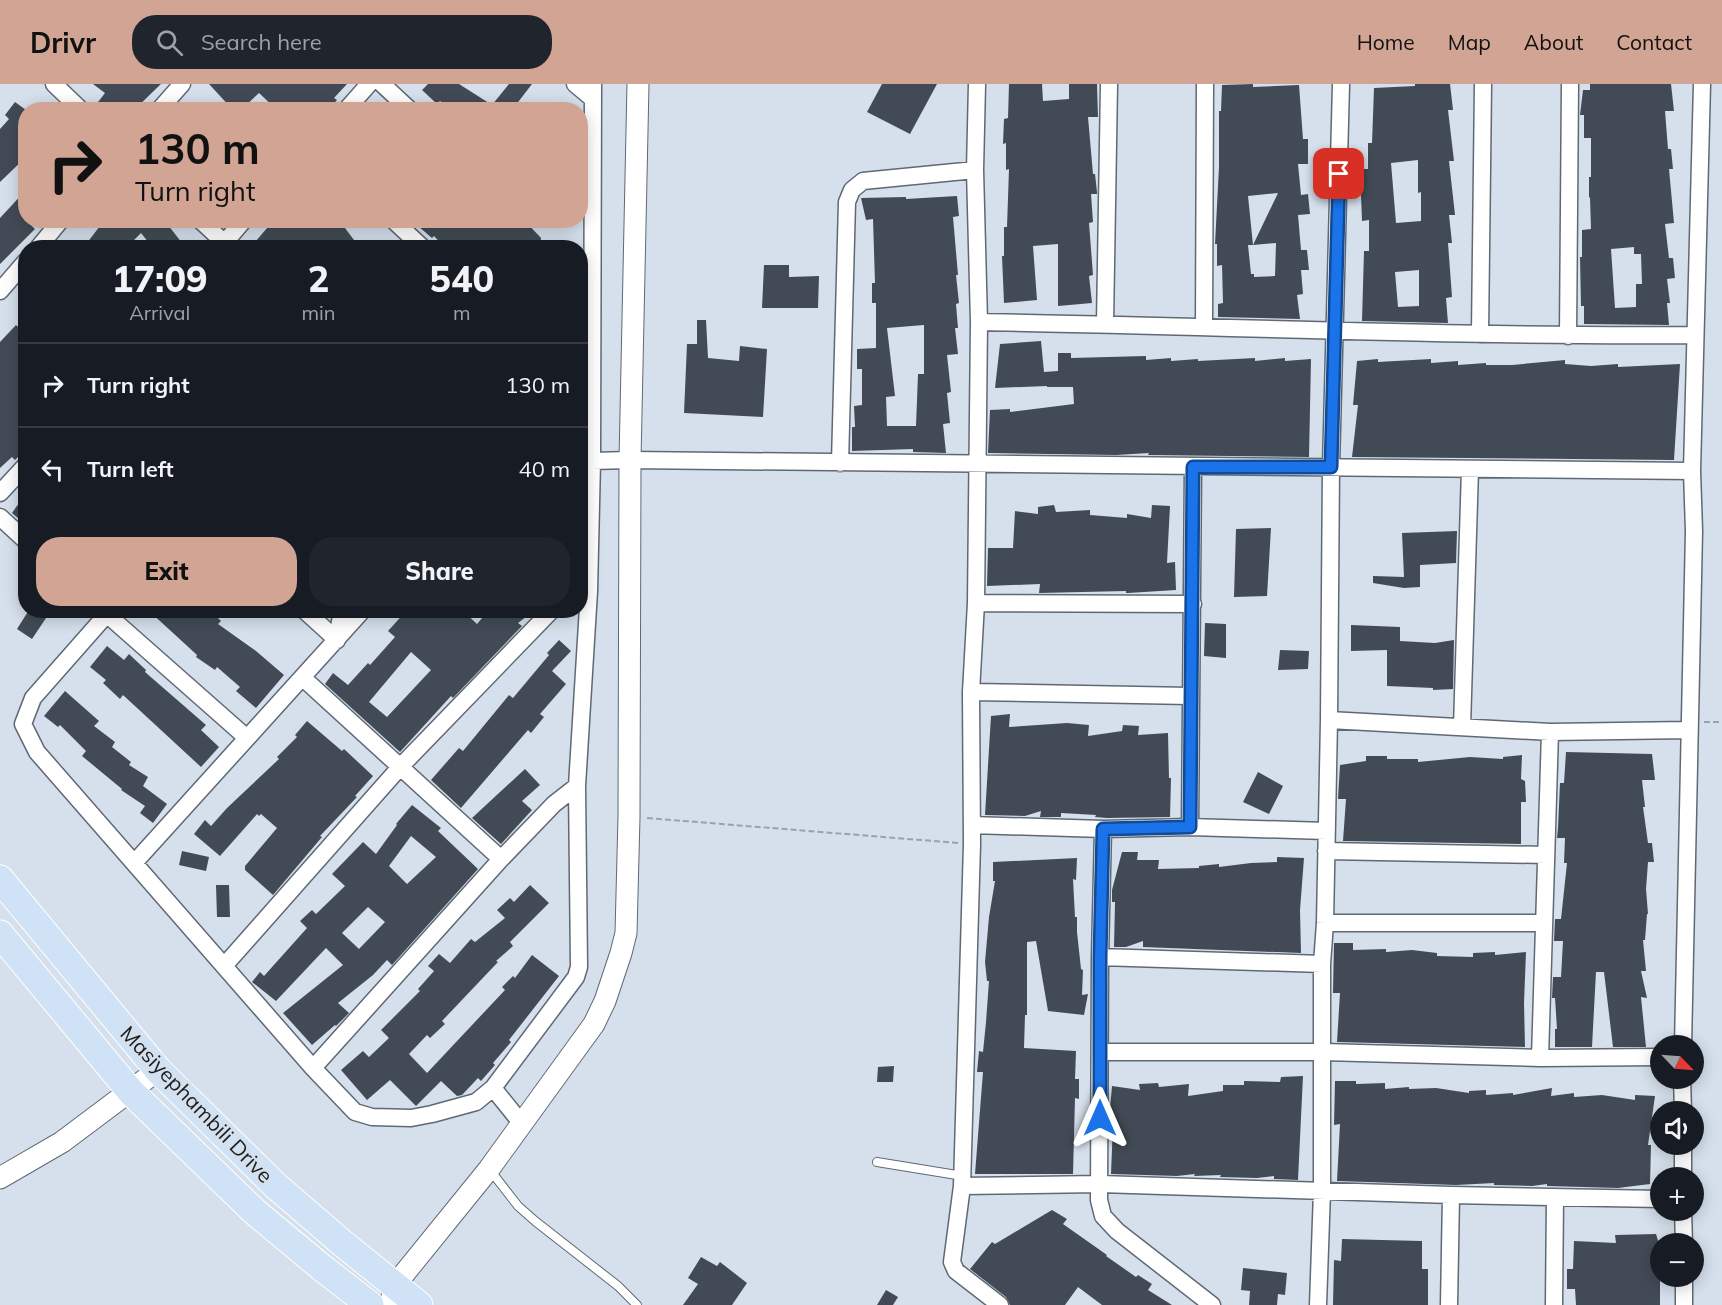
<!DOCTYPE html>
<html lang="en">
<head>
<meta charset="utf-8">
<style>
  :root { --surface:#171b24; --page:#20242c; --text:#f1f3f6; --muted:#9ea1a6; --line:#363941; --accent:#d1a494 }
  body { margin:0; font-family:Mulish,sans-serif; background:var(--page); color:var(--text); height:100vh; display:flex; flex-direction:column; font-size:22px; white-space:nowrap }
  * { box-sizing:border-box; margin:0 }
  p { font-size:20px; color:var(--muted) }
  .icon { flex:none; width:33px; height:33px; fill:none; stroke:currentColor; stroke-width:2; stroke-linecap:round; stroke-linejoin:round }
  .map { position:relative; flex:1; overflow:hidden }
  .side { position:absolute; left:18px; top:156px; width:570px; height:378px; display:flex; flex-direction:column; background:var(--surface); border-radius:24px; box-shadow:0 3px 15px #0003 }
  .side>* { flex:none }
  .top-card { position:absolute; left:18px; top:18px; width:570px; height:126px; border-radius:24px; box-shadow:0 3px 15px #0003; background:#d1a494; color:#111; overflow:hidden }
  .needle { width:39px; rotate:115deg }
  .controls { position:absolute; left:1650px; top:951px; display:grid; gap:12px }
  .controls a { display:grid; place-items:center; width:54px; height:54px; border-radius:50%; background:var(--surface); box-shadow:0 3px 15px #0003; font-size:30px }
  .pin { position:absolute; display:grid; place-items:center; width:51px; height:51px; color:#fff; margin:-26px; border-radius:12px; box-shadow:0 3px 9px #0006 }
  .me { position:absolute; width:66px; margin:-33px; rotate:0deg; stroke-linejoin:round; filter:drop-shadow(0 0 4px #0008) }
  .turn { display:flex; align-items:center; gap:21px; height:126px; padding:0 18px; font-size:27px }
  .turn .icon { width:78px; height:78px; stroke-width:2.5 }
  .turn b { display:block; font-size:42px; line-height:51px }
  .eta { display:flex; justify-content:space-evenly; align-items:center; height:102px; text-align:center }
  .eta b { font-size:36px; font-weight:800; line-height:42px }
  .action { display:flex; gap:12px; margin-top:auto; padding:12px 18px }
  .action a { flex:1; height:69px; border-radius:24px; background:var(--accent); color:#111; font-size:24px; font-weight:800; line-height:69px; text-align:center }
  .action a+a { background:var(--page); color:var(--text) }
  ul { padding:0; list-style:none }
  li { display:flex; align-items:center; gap:18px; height:84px; padding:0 18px; border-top:2px solid var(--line) }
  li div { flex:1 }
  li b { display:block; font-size:22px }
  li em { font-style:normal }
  header { display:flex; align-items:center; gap:36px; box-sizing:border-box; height:84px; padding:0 30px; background:var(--accent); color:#111 }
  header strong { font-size:28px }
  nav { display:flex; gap:33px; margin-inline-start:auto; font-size:21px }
  .search { width:420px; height:54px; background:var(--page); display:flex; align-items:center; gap:15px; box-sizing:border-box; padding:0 21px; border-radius:24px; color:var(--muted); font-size:22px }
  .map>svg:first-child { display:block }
  .building { fill:#424b55; fill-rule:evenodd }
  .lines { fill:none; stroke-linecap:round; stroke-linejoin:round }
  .service-casing { stroke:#5f6973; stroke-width:10 }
  .minor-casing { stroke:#5f6973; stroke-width:19 }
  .tertiary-casing { stroke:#5f6973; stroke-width:23 }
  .primary-casing { stroke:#fff; stroke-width:29 }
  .path { stroke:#99a2ab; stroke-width:2; stroke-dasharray:6 3; stroke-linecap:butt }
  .service { stroke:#fff; stroke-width:8 }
  .minor { stroke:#fff; stroke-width:16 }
  .tertiary { stroke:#fff; stroke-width:21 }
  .primary { stroke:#d0e2f5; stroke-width:27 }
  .route-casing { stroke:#114b97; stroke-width:15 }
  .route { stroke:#1a73e8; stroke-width:10 }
  .labels { text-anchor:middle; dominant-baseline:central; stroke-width:6; stroke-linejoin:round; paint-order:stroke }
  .street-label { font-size:21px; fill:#1a1e22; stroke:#d5e0ec }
</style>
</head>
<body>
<header>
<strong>Drivr</strong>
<div class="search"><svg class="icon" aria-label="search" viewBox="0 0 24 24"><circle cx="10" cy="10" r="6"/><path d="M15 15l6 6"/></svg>Search here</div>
<nav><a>Home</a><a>Map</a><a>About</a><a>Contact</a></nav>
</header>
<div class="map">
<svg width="1722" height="1221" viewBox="0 0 1722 1221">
  <rect width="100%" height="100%" fill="#d5e0ec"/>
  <path class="building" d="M93,0H161L134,26H92L105,9Z
    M209,0H347L334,14L337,16L328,26H277L259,9L241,26H233Z
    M428,0H459L492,21L509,0H532L512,26H453L440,17L437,20L422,6Z
    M882,0H937L910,50L867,28Z
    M1009,0H1042L1043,17L1069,15V0H1097L1098,33H1088L1093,90H1095L1097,108V110H1091L1093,138L1089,139L1093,191L1089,192L1092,219L1058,222V160L1033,162L1037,216L1004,219L1002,172H1004V143H1007L1009,85L1006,86V59L1003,60L1004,35L1008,34Z
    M1253,0V3L1299,1L1303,55H1308V80H1298L1301,111L1308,110L1310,130L1298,131L1301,166H1307L1309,186H1301L1303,210L1297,211L1300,235L1218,233V220L1223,219L1222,181L1217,182V160H1215L1219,83V27H1221L1222,1ZM1278,109L1253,161L1276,159L1275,192L1254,193V190H1251L1248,161H1253L1248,112Z
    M1415,0H1450L1453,26H1448L1454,77H1449L1455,131H1449L1452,159H1448L1452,213L1446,214L1448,239L1362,237L1364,167H1369V136L1362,137L1360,85H1368V59H1372L1374,4L1415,2ZM1418,76V109L1421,108V137L1396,139L1391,79ZM1419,186V222L1398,223L1395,188Z
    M1590,0H1671L1674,27H1665L1668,65H1671L1673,85H1669L1674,139L1665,140L1669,174H1673L1675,194L1667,195L1670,219H1667L1669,241L1584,240V222H1581L1580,173H1582V146L1591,145L1590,113L1589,114V93H1591V54H1584V31H1580L1583,6H1590ZM1634,163V170H1641L1642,200H1636V223L1615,224L1611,165Z
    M15,18L26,26V73L0,98V45L9,35L5,31Z
    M26,106V136L35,145L0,180V134Z
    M957,112L959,132L953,133L958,191H956L959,219L956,220L958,244H955L958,270L947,271L951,308L947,309L950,339L943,340L946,369L913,368V365L852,367V343H855L854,322L862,321V285H857V265L876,264V219H872V199H875L873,135L866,136L861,114L906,113V115ZM924,241V290H918L916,342H887L886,313L895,312L887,244Z
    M94,136H164L186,164H153L141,149L126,164H83L100,142Z
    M274,136H339L360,164H250Z
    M411,136H441L448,142L452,136H524L541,154L540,164H445L434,152L432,154Z
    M764,181H789V193L819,192L818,224H762Z
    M697,236H706L708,274L739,277L740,262L767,265L763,333L684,329L687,260H697Z
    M16,241L26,250V365L15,376L12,373L0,384V258Z
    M1041,257L1044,288L1058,287V269H1071V274L1146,272V276L1171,274V277L1198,275V277L1255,274V277L1285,274V277L1311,275L1309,373L1148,371L1149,369L1116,371L988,369L990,326L1010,325V328L1074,320L1073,303H1047V302L995,304L1000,260Z
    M1378,275V278L1431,275V279L1458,277V281L1486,279V281H1512L1565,276V280L1591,282L1618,280V283L1680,280L1674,376L1352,373L1358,321H1353L1357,277Z
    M26,409V441L12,429Z
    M1054,421L1056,428L1090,426V431L1127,434V430L1151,434L1152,421L1170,422L1167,479L1175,478L1176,506L1128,509H1126V507L1039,509L1040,500L987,502L988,464H1013L1015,427L1038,430V423Z
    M1271,444L1267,512L1234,513L1236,445Z
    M1457,447L1456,479L1420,481V503L1404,504L1373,499V492L1404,493L1402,449Z
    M29,526H41L48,531L32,555L17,545Z
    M148,526H210L221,537L218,540L256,567L284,591L256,624L236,607L240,603L217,583L215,586L196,573L197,571Z
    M407,526H462L477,540L489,526H535L518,539L522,542L453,614L451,612L400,668L325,600L333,589L348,601L368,579L370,581L395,553L388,547ZM411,568L431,586L387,633L369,618Z
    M1205,539L1226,540V574L1204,572Z
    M1351,541L1400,543V557L1435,559L1454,556L1453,605L1433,606V604L1387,602V566L1351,567Z
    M559,556L571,567L552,587L566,600L540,630L544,633L531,649L528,646L461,724L431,696L459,664L463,667L509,611L513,614L549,571L547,569Z
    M107,562L124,576L129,570L146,586L145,588L206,641L201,646L219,663L201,683L123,611L120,615L103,599L106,596L90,583Z
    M1280,566L1309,567L1308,585L1278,586Z
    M65,607L99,637L94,642L115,658L112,663L131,678L129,681L148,693L143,702L167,720L153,739L140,729L145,722L121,706L122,705L82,672L86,667L60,641L58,643L44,632Z
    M1010,630L1009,643L1067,639L1089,641L1088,652L1122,647L1123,641L1139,642L1138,651L1168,649L1169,694H1171L1170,733L1107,734L1095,733L1096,731L1061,729V733H1040L1041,727L1025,732L985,731L991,632Z
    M307,637L342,667L344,665L373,692L355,712L357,713L320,752L322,753L273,811L245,786V782L277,744L261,730L259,732L257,730L220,772L194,750L205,736L211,742L227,724L279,675L277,673L297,653L295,651Z
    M1566,668L1652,670L1655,696H1642L1645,723H1643L1648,759H1652L1654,778H1648L1646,805L1648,830H1647L1645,856H1643L1646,887H1641L1647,914L1641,913L1646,963H1613L1604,888H1596L1592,963H1555V945H1557L1555,914H1552L1553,893H1561L1563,857H1554L1555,835H1561L1567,779H1564L1565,754H1557L1558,744L1560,699H1564Z
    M1522,671L1521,695L1525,697L1526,718H1521V760L1343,757L1346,715H1338L1340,681L1366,677V672H1387V675H1418V678L1470,673L1503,675V673Z
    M525,685L540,701L522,717L532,726L501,760L472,734Z
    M1258,688L1283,702L1269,730L1243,718Z
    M412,721L441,744L438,747L478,785L392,881L387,876L373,891L338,919L349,929L336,942L335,941L312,961L283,929L343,881L326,864L276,917L252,898L260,888L264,892L307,844L300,837L312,826L316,830L345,802L332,790L363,758L376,770L397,741L396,740ZM411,752L436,773L407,800L389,782ZM368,823L385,838L359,865L342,849Z
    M182,767L209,773L206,787L179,781Z
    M1122,768H1138L1137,776H1159L1158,785L1199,784V782L1219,780V783L1251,779L1277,778V773L1304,774L1300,826L1301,869L1143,863V857L1126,863H1114L1115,818H1112V806Z
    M1077,774L1076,796L1073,795L1075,833H1077V848L1081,885L1083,886L1082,911L1088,910L1084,931L1048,927L1036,857L1027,858V931H1025L1024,964L1076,967L1075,995H1079V1015L1075,1014L1073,1090H975L983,988H977L979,967L983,968L986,938L989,897H987L985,878L989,833L995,797H993V778Z
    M216,801H229L230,833H217Z
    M530,801L549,819L510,858L513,862L496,877L498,878L442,937L445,940L430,954L427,951L409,970L427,989L505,906L502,903L513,892L515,894L532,871L559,892L509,956L511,958L493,979L495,981L481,997L478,994L462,1011L457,1012L441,997L416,1022L390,996L367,1016L341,986L363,967L369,973L389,954L381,946L420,907L418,905L434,887L428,882L439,870L450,879L471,855L475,858L505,834L497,826L510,814L514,818Z
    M1334,859H1353V866L1386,865V868L1412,866L1437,869V872L1473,873V869L1495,868V871L1526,868L1524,919L1525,963L1337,958L1340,909H1333Z
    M894,982L893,998H877L878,983Z
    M1303,992L1298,1096L1274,1095V1092L1257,1094L1220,1093L1221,1091L1194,1092L1195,1090L1177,1092L1111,1090L1113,1039H1110V1025L1112,1002L1140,1006L1139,1000L1158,999L1159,1003L1189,1000L1188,1012L1223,1007V1001H1244V997L1280,998L1281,993Z
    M1335,997H1356V1000L1385,999V1005L1409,1003V1005L1436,1004L1469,1009V1007L1486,1006V1011L1513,1009V1011L1552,1004L1551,1012L1574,1009V1013L1602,1011L1635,1016V1011L1655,1012L1648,1061H1651L1650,1100L1618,1104L1547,1102V1100L1532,1102L1494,1101V1099L1456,1101L1337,1097L1340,1040L1334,1041Z
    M1052,1126L1067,1135L1063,1140L1107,1171L1106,1172L1136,1193L1138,1191L1152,1200L1148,1206L1172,1221H1102L1078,1203L1065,1221H1010L1006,1213L970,1185L992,1158L995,1160Z
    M1656,1150L1660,1163V1221H1576L1575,1205H1567V1185H1573L1574,1157L1616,1159L1615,1151Z
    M1342,1155L1422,1157V1185H1428V1221H1333L1334,1176L1341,1177Z
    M701,1173L717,1182L720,1178L747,1199L732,1221H683L698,1200L688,1194Z
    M1243,1184L1287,1189L1285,1211L1278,1210L1277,1221H1249L1250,1207L1241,1206Z
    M886,1206L898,1213L893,1221H877Z"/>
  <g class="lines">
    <defs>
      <path id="service" d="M877,1078L963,1092
        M490,1086L518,1122L535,1137L618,1202L637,1221"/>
      <path id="minor" d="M54,0L81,26
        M382,0L410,26
        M575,0L593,15
        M977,0L975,86L979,238L976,519L971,608L972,760L962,1102L952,1178L956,1187L1000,1221
        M159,26L182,0
        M346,26L369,0
        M200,136L230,164
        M393,136L423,164
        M38,164L61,136
        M220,164L244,136
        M0,207L26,177
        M979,238C1218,242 1456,253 1695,251
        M1105,240L1109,0
        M1204,242L1205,0
        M1480,250L1483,0
        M1568,252L1570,0
        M592,377L630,376L1692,387
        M840,379L847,118L852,106L863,97L975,86
        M0,409L26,381
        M0,433L26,457
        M976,519L1193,520
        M102,526L247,654
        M304,526L337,556
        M107,530L33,614L23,640L37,668L313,984L355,1028L372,1033L411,1034L432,1030L476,1018L493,1004L522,1040
        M337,555L342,526
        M303,594L501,775
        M971,608L1190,612
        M1329,636L1550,648L1688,646
        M1462,643L1470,385
        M972,741L1103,745L1190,743L1326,747
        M1190,743C1190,623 1193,503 1193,383
        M1103,745L1100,873L1099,1116L1103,1132L1117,1147L1212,1221
        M1326,767L1546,771
        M135,778L363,526
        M1325,839H1542
        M1100,873L1322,880
        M224,882L401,682L552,526
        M1683,962L1694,447L1692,387L1702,0
        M1100,968H1323L1540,974L1660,973
        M1540,974L1550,648
        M313,984L501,775L554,720L577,702
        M1682,994L1683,1028
        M493,1004L576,893L579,883L577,702L589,507L592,377L593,0
        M1683,1060V1094
        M962,1102L1100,1100L1451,1111L1660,1115
        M1683,1126L1684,1160
        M1684,1192V1221
        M1318,1221L1322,1107V880L1325,839L1329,636L1331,383L1341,0
        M1449,1221L1451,1111
        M1554,1221L1555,1113"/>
      <path id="tertiary" d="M0,1094L62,1058L158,986
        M390,1221L395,1201L489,1085L594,940L605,917L621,869L626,849L629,733L630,376L638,0"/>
      <path id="primary" d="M0,795L158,986L276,1102L341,1158L419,1221
        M0,850L131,1008L255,1128L321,1183L370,1221"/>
    </defs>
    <use href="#service" class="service-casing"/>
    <use href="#minor" class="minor-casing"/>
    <use href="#tertiary" class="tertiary-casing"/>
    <use href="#primary" class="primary-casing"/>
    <path class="path" d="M1704,638H1722
      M647,734L958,759"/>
    <use href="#service" class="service"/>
    <use href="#minor" class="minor"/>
    <use href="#tertiary" class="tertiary"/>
    <use href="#primary" class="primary"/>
  </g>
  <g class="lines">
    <defs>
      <path id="route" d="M1100,1034V873L1103,745L1190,743C1190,623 1193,503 1193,383H1331L1339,90"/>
    </defs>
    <use href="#route" class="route-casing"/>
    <use href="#route" class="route"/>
  </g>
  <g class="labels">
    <g class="street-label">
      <text transform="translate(197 1020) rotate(46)">Masiyephambili Drive</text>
    </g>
  </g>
</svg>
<div class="controls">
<a><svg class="needle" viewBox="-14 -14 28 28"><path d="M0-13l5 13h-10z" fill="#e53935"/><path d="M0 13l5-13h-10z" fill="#9ea1a6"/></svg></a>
<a><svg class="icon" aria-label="sound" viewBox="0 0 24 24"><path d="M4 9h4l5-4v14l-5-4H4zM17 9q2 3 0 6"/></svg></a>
<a>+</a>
<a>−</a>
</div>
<div class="pin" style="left:1339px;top:90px;background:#d93025"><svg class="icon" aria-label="arrive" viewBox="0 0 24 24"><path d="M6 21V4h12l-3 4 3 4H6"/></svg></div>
<svg class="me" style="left:1100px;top:1034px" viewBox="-20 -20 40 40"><path d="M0-17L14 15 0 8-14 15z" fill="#1a73e8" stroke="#fff" stroke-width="4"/></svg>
<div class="top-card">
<div class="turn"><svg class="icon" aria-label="right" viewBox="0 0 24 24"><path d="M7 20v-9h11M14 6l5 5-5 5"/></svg><div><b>130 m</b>Turn right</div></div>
</div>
<section class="side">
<div class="eta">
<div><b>17:09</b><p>Arrival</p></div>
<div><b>2</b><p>min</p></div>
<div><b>540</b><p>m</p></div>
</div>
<ul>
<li><svg class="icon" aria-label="right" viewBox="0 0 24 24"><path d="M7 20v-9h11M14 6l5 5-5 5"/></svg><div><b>Turn right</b></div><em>130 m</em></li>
<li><svg class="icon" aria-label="left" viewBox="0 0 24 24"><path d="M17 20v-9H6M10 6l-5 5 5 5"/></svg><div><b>Turn left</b></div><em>40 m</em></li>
</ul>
<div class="action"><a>Exit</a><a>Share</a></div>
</section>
</div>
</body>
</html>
